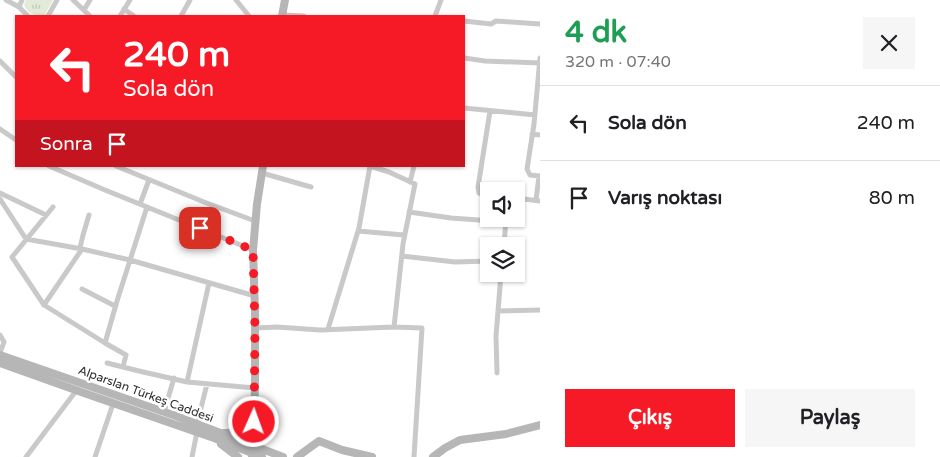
<!DOCTYPE html>
<html lang="tr">
<head>
<meta charset="utf-8">
<style>
  :root { --surface:#fff; --page:#f6f6f6; --text:#202124; --muted:#757577; --line:#e0e0e0; --accent:#f61a27 }
  body { margin:0; font-family:"Varela Round",sans-serif; background:var(--page); color:var(--text); height:100vh; display:flex; flex-direction:column; font-size:19px; white-space:nowrap }
  * { box-sizing:border-box; margin:0 }
  p { font-size:16px; color:var(--muted) }
  .icon { flex:none; width:28px; height:28px; fill:none; stroke:currentColor; stroke-width:2; stroke-linecap:round; stroke-linejoin:round }
  .map { position:relative; flex:1; overflow:hidden }
  .panel { display:flex; flex-direction:column; background:var(--surface); width:400px }
  .panel>* { flex:none }
  .guide { position:absolute; left:15px; top:15px; width:450px; height:152px; border-radius:0px; box-shadow:0 1px 4px #0004; background:#f61a27; color:#fff; overflow:hidden }
  .buttons { position:absolute; left:480px; top:182px; display:grid; gap:10px }
  .buttons a { display:grid; place-items:center; width:45px; height:45px; border-radius:0px; background:var(--surface); box-shadow:0 1px 4px #0004; font-size:25px }
  .pin { position:absolute; display:grid; place-items:center; width:42px; height:42px; color:#fff; margin:-21px; border-radius:10px; box-shadow:0 2px 8px #0006 }
  .me { position:absolute; width:55px; margin:-28px; rotate:2deg; stroke-linejoin:round; filter:drop-shadow(0 0 4px #0008) }
  .turn { display:flex; align-items:center; gap:18px; height:105px; padding:0 25px; font-size:22px }
  .turn .icon { width:65px; height:65px; stroke-width:2.5 }
  .turn b { display:block; font-size:35px; line-height:42px }
  .then { display:flex; align-items:center; height:48px; padding:0 25px; background:#0003; gap:10px; font-size:19px }
  .round { display:grid; place-items:center; flex:none; width:52px; height:52px; border-radius:0px; background:var(--page) }
  .summary { display:flex; align-items:center; justify-content:space-between; height:85px; padding:0 25px }
  h1 { font-size:30px; font-weight:700; line-height:38px; color:#1e9e55 }
  .cta { display:flex; gap:10px; margin-top:auto; padding:10px 25px }
  .cta a { flex:1; height:58px; border-radius:0px; background:var(--accent); color:#fff; font-size:20px; font-weight:700; line-height:58px; text-align:center }
  .cta a+a { background:var(--page); color:var(--text) }
  ul { padding:0; list-style:none }
  li { display:flex; align-items:center; gap:15px; height:75px; padding:0 25px; border-top:1px solid var(--line) }
  li div { flex:1 }
  li b { display:block; font-size:19px }
  li em { font-style:normal }
  main { display:flex; flex:1; min-height:0 }
  .map>svg:first-child { display:block }
  .grass { fill:url(#grass-tufts) }
  .lines { fill:none; stroke-linecap:round; stroke-linejoin:round }
  .street { stroke:#c9c9c9; stroke-width:5 }
  .secondary { stroke:#b6b6b6; stroke-width:8 }
  .route { stroke:#f61a27; stroke-width:9; stroke-dasharray:0 16.2 }
  .labels { text-anchor:middle; dominant-baseline:central; stroke-width:5; stroke-linejoin:round; paint-order:stroke }
  .street-label { font-size:12px; fill:#2c2c2c; stroke:#fff }
</style>
</head>
<body>
<main>
<div class="map">
<svg width="540" height="457" viewBox="0 0 540 457">
  <defs>
    <pattern id="grass-tufts" width="24" height="20" patternUnits="userSpaceOnUse" patternTransform="scale(1.25)"><rect width="24" height="20" fill="#e1ebd7"/><path d="M3 7l-1-3M5 7V3M7 7l1-3M15 17l-1-3M17 17v-4M19 17l1-3" fill="none" stroke="#c1cab9"/></pattern>
  </defs>
  <rect width="100%" height="100%" fill="#fff"/>
  <path class="grass" d="M26,0H53L44,16C35,16 26,13 24,4Z"/>
  <g class="lines">
    <path class="street" d="M6,0L19,7L28,16
      M73,0L90,16
      M236,0L249,16
      M19,7L22,0
      M124,9L134,16
      M84,10L90,0
      M283,15L304,16
      M48,16L57,0
      M120,16L130,0
      M181,16L190,0
      M435,16L441,0
      M464,21L491,24L496,21L540,24
      M464,58L485,61L540,63
      M540,58L534,124L527,169L530,175L540,176
      M0,61L16,77
      M464,108L535,115
      M0,129L16,140
      M532,134L540,135
      M49,166L105,190L253,250
      M116,166L204,202L255,221
      M262,173L311,187
      M410,182L414,166
      M0,193L46,215
      M489,196L479,193L478,187L490,111
      M516,198L540,201
      M0,199L26,239L82,249L130,260L255,296
      M536,200L539,176
      M140,204L149,180
      M53,207L12,257L44,305L105,343
      M409,212L451,218L506,222
      M358,231L404,235
      M504,246L506,219
      M80,248L83,235L89,215
      M402,256L455,262L489,261
      M82,289L115,306
      M44,305L82,249
      M498,311L540,310
      M255,328L277,327L320,330L394,327L422,328L414,457
      M328,329L359,228L370,166L389,172L415,184L403,244L394,327
      M0,335L4,342L0,353
      M107,363L139,371L187,382L255,388
      M123,367L126,355L105,343L117,301L147,207
      M497,373L496,336L501,274
      M187,382L209,283
      M164,412L174,378
      M197,424L207,384
      M26,457L76,391
      M95,457L113,404
      M192,457L197,432"/>
    <path class="secondary" d="M282,16L285,0
      M0,355L176,416L283,457
      M0,363L84,393L214,438L262,457
      M223,433C240,434 247,425 253,411
      M221,444L238,457
      M252,457L255,388V310L253,250L257,204L263,166
      M297,457L319,441L342,450L372,457
      M433,457L445,448L460,440L506,434L540,425"/>
  </g>
  <g class="lines">
    <path class="route" d="M200,228L253,250L255,328L254,422"/>
  </g>
  <g class="labels">
    <g class="street-label">
      <text transform="translate(146 394) rotate(20)">Alparslan Türkeş Caddesi</text>
    </g>
  </g>
</svg>
<div class="buttons">
<a><svg class="icon" aria-label="sound" viewBox="0 0 24 24"><path d="M4 9h4l5-4v14l-5-4H4zM17 9q2 3 0 6"/></svg></a>
<a><svg class="icon" aria-label="layers" viewBox="0 0 24 24"><path d="M12 4l9 5-9 5-9-5zM3 14l9 5 9-5"/></svg></a>
</div>
<div class="pin" style="left:200px;top:228px;background:#d93025"><svg class="icon" aria-label="arrive" viewBox="0 0 24 24"><path d="M6 21V4h12l-3 4 3 4H6"/></svg></div>
<svg class="me" style="left:254px;top:422px" viewBox="-20 -20 40 40"><circle r="17" fill="#f61a27" stroke="#fff" stroke-width="3"/><path d="M0-11L8 9 0 5-8 9z" fill="#fff"/></svg>
<div class="guide">
<div class="turn"><svg class="icon" aria-label="left" viewBox="0 0 24 24"><path d="M17 20v-9H6M10 6l-5 5 5 5"/></svg><div><b>240 m</b>Sola dön</div></div>
<div class="then">Sonra<svg class="icon" aria-label="arrive" viewBox="0 0 24 24"><path d="M6 21V4h12l-3 4 3 4H6"/></svg></div>
</div>
</div>
<section class="panel">
<div class="summary"><div><h1>4 dk</h1><p>320 m · 07:40</p></div><a class="round"><svg class="icon" aria-label="close" viewBox="0 0 24 24"><path d="M6 6l12 12M18 6L6 18"/></svg></a></div>
<ul>
<li><svg class="icon" aria-label="left" viewBox="0 0 24 24"><path d="M17 20v-9H6M10 6l-5 5 5 5"/></svg><div><b>Sola dön</b></div><em>240 m</em></li>
<li><svg class="icon" aria-label="arrive" viewBox="0 0 24 24"><path d="M6 21V4h12l-3 4 3 4H6"/></svg><div><b>Varış noktası</b></div><em>80 m</em></li>
</ul>
<div class="cta"><a>Çıkış</a><a>Paylaş</a></div>
</section>
</main>
</body>
</html>
